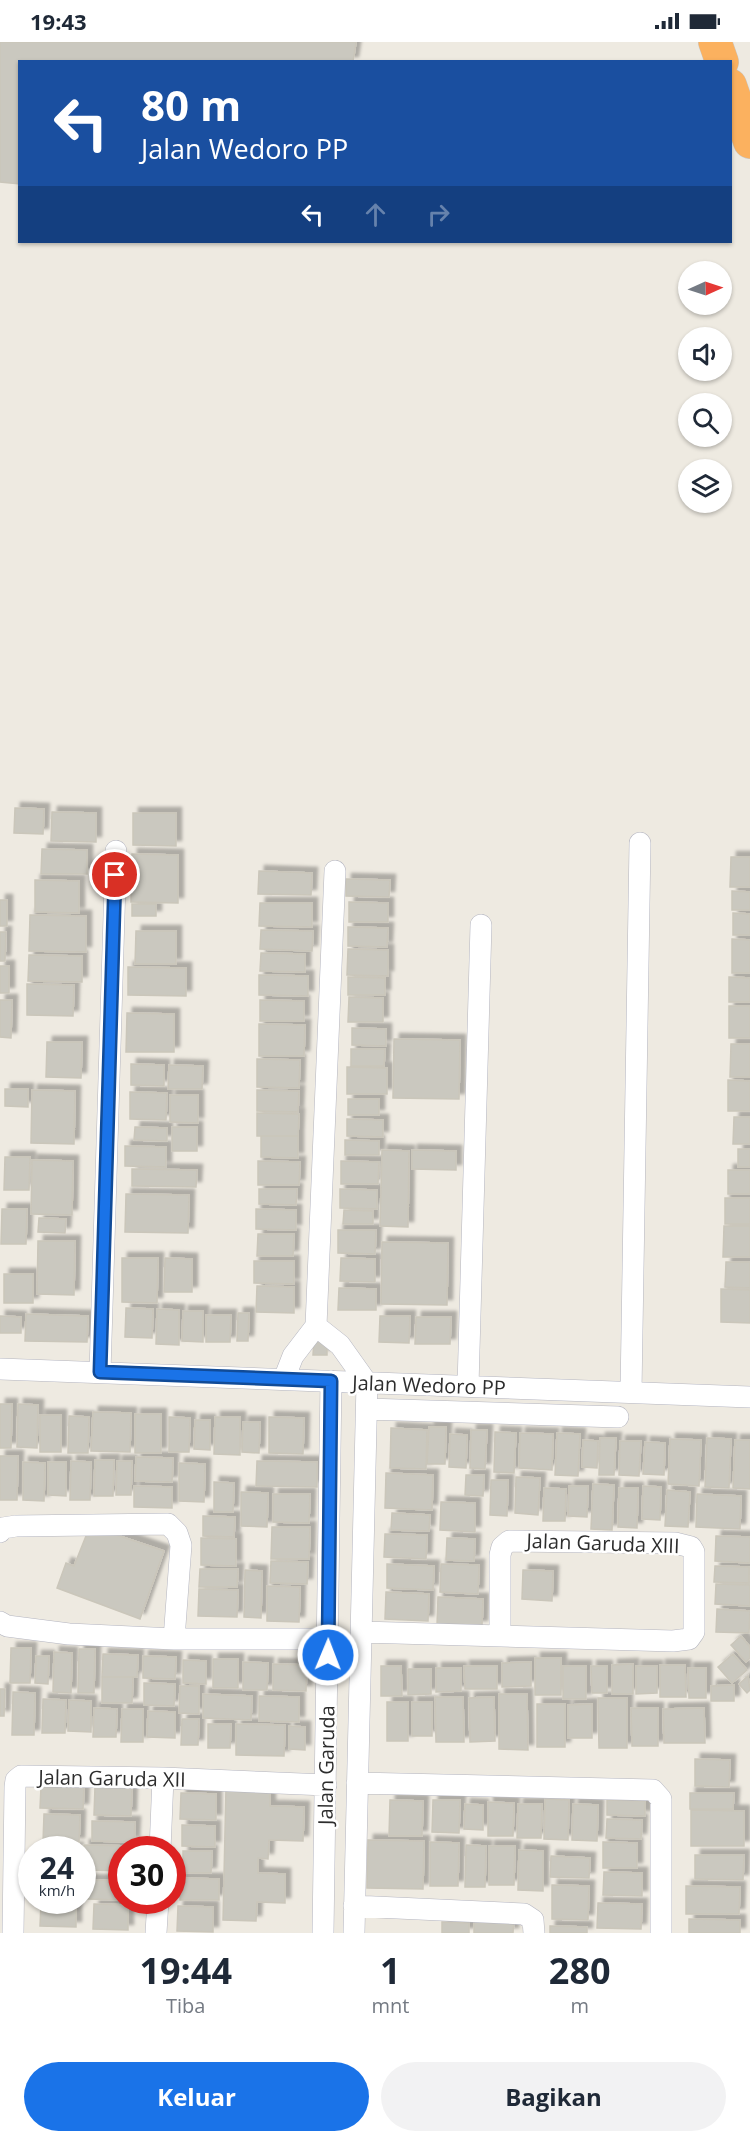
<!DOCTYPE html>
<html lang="id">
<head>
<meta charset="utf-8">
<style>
  :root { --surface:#fff; --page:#f2f2f3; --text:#1f2937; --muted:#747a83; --accent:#1a73e8 }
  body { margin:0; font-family:"Open Sans",sans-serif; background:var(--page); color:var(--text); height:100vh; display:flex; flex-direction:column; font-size:22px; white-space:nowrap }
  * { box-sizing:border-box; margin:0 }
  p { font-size:20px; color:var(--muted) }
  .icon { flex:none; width:33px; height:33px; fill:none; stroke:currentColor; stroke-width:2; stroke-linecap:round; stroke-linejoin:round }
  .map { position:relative; height:1891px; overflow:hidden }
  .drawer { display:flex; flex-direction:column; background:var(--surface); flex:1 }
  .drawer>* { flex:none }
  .banner { position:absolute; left:18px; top:18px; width:714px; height:183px; border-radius:0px; box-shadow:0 2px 4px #0004; background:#1a4fa0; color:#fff; overflow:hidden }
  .needle { width:39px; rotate:87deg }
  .tools { position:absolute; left:678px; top:219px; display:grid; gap:12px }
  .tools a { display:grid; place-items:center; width:54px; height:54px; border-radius:50%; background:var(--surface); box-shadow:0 2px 4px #0004; font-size:30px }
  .speed { position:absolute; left:18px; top:1794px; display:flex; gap:12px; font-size:30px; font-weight:700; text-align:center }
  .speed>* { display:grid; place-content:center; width:78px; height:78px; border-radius:50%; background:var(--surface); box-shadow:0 2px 4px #0004; line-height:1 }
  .speed small { font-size:15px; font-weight:400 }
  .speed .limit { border:9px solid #d22; background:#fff; color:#111 }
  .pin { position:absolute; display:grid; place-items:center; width:51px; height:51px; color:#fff; margin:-26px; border:3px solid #fff; border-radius:50%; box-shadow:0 2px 6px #0007 }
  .me { position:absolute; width:66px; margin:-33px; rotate:1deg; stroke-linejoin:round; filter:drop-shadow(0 0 4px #0008) }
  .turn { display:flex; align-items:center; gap:21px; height:126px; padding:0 24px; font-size:27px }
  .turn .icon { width:78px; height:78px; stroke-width:2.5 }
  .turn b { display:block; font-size:42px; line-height:51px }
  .lanes { display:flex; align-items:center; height:57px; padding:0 24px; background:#0003; justify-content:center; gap:30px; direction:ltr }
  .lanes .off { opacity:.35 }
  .eta { display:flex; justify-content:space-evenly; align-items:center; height:102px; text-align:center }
  .eta b { font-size:36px; font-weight:700; line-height:42px }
  .cta { display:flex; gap:12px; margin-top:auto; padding:12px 24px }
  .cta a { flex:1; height:69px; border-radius:36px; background:var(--accent); color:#fff; font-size:24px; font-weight:700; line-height:69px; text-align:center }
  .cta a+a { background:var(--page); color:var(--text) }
  .status { display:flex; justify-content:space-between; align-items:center; height:42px; padding:0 30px; background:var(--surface); direction:ltr }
  .status svg { height:16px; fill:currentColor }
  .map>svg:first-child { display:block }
  .building { fill:#cac8bf; stroke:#cac6ba; stroke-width:1.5; filter:url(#shadow) }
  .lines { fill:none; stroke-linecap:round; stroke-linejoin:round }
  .street-casing { stroke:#b4b5c0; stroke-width:22 }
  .highway-casing { stroke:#c8c8c8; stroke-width:34 }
  .street { stroke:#fff; stroke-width:21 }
  .highway { stroke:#fbb15f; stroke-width:33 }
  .route-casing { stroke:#114b97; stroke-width:15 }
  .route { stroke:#1a73e8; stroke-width:10 }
  .labels { text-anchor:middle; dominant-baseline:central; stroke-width:5; stroke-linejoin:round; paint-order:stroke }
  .street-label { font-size:20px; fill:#2d2d2d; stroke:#fff }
</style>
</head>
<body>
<div class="status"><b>19:43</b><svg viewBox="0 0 49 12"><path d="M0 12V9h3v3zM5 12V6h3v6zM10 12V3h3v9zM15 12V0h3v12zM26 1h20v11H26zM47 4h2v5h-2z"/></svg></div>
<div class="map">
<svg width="750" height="1891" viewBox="0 0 750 1891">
  <defs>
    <filter id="shadow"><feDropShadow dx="5.5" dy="-5.5" stdDeviation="1.5" flood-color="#0004"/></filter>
  </defs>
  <rect width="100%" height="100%" fill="#eeeae1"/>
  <path class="building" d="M0,0H356L353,20H20V142L0,140Z
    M15,766L44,767L43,792L14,791Z
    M52,770L96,771V800L51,799Z
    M133,771H176V804L133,803Z
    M42,807L87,808V832H41Z
    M132,812L178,813V861L131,860Z
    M731,815H750V845H730Z
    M259,829L312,831L311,853L258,852Z
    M346,837L390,838L389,855L346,854Z
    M35,838L79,839V871L35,870Z
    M732,849L750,850V868H732Z
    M0,858H7V884H0Z
    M349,860L388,861V880H349Z
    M260,861H312V885L259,884Z
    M132,862H156V874H132Z
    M733,871L750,872V893H733Z
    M30,873L86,874V910L29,909Z
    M348,885L388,886L387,905L348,904Z
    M261,888L313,889L312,909L260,907Z
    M136,889H176V922H135Z
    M0,890H6L5,919H0Z
    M732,897L750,898V931H732Z
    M348,907L388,908V934L347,933Z
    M261,911L305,912V930L260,929Z
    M29,913L82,914V940L28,939Z
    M0,924H9V951H0Z
    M128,925L186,926V954L128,953Z
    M259,933L308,934V954L259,953Z
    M348,935L385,936V953H348Z
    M729,935L750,936V960H729Z
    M27,942L74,943L73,974L27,973Z
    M349,955L383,956V980H348Z
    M0,958H12L11,996L0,995Z
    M260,958L304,959V979H260Z
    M729,964H750V996H729Z
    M127,971L174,972V1010H126Z
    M259,982L305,983L304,1014H259Z
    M352,986L386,987V1004L352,1003Z
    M394,997L460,998L459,1057L393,1056Z
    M47,1000H82L81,1036L46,1035Z
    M731,1002H750V1035H730Z
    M351,1007H385L384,1024H351Z
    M257,1017L300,1018L299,1046L257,1045Z
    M131,1022L164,1023V1044L131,1043Z
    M169,1023L203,1024L202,1047H168Z
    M347,1025L387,1026V1052H347Z
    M728,1038L750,1039V1069H728Z
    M5,1047H28V1065L5,1064Z
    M32,1048L75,1049L74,1102L31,1101Z
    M257,1048L299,1049L298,1070L257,1069Z
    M130,1050L167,1051L166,1078L130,1077Z
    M170,1053H198V1081L170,1080Z
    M348,1057H379V1073H348Z
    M257,1071L299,1072L298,1094H257Z
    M734,1075H750V1102H733Z
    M347,1077L383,1078V1095L347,1094Z
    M135,1085L167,1086V1099L134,1098Z
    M172,1085H197V1109H172Z
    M261,1094H298V1116L261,1115Z
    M345,1098L379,1099V1113H345Z
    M125,1104L166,1105V1125L125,1124Z
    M738,1107H750V1125H738Z
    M382,1108L409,1109L408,1185L380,1184Z
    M412,1108L456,1109V1128L412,1127Z
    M5,1115H30L29,1148H4Z
    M32,1118L73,1119L72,1173L31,1172Z
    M258,1119L300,1120L299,1143H258Z
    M341,1119L379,1120L378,1142H341Z
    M132,1127L197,1128L196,1145L132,1144Z
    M728,1128H750V1152H728Z
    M259,1147H297L296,1163L259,1162Z
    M340,1147L377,1148V1167L340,1166Z
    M126,1152L189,1153L188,1191L125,1190Z
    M725,1156H750V1182H725Z
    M2,1167H27L26,1202H1Z
    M256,1167L296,1168V1188L256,1187Z
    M344,1168L373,1169V1182H343Z
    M39,1176L66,1177L65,1191L38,1190Z
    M724,1184H750V1215H723Z
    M338,1188H376L375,1212L338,1211Z
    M258,1192H294L293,1214H257Z
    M38,1199H75L74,1253L37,1252Z
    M382,1200L448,1201L447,1263L381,1262Z
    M122,1216H158L157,1261L122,1260Z
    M165,1216L192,1217V1250H164Z
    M341,1216L375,1217V1240L340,1239Z
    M254,1219H294V1242L254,1241Z
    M726,1220H750V1246L725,1245Z
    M4,1232H33V1261H4Z
    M257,1244L294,1245V1271L256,1270Z
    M339,1246L376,1247V1268H338Z
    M721,1247L750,1248V1281L721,1280Z
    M126,1266L153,1267L152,1296L125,1295Z
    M157,1267L179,1268V1303L156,1302Z
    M183,1269H203V1300L182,1299Z
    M238,1271H249L248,1299H237Z
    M26,1272L88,1274L87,1300L25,1299Z
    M206,1273H231L230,1300H206Z
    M0,1274L21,1275V1291H0Z
    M380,1274H410L409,1301L379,1300Z
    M416,1275H451L450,1302H415Z
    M314,1298H327V1313H313Z
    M0,1362H12L11,1406H0Z
    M18,1362L38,1363L37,1406L17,1405Z
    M93,1370L131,1371L130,1410L91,1409Z
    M135,1372H161V1411H135Z
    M40,1373H61V1410H40Z
    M69,1374L89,1375L88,1411H68Z
    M169,1375L190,1376L189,1410H169Z
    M215,1375H240V1413L214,1412Z
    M269,1375L304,1376L303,1412L269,1411Z
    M195,1378H210V1408L194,1407Z
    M243,1380H260L259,1411L242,1410Z
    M429,1385H446L445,1422H427Z
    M391,1386L427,1388L426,1427L390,1426Z
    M471,1388H487L485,1427L470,1426Z
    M495,1390L516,1391L514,1431L494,1430Z
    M520,1391L553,1392L552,1428L519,1426Z
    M557,1391L580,1392L578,1434L555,1433Z
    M450,1392L467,1393L466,1426L449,1425Z
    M600,1396H616L614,1433H599Z
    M707,1396L731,1397L729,1446L705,1445Z
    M670,1397L701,1398L699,1444L668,1442Z
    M583,1398L598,1399L597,1426L582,1425Z
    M735,1398H750V1447L733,1446Z
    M620,1399H641L639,1434L619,1433Z
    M645,1400L665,1401L664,1433L643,1432Z
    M0,1414H18L17,1458H0Z
    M136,1415L173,1416L172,1440L135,1439Z
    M95,1418H114L113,1454H94Z
    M71,1419L91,1420L90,1458H70Z
    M117,1419H132L131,1453H116Z
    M257,1419L317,1420V1445L256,1444Z
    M23,1420L45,1421L44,1459L23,1458Z
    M48,1420H66V1454L48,1453Z
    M179,1421L205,1422L204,1460L179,1459Z
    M386,1431L433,1433L432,1468L385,1466Z
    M466,1433H484L483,1454L465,1453Z
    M516,1435L540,1436L538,1473L515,1471Z
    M491,1438H508L507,1474L490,1473Z
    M214,1440L234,1441L233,1470H214Z
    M593,1442L614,1443L612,1488L591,1487Z
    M134,1444L172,1445V1466L134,1465Z
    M569,1444H588L587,1475L568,1474Z
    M643,1444L661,1445L660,1478L642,1477Z
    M544,1446L566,1447L565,1479H543Z
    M619,1446H638L637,1486L618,1485Z
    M667,1448L690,1450L688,1485L665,1484Z
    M241,1450L268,1451L267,1485L241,1484Z
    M273,1452H310L309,1481L273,1480Z
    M697,1452L741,1454L740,1487L696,1485Z
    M441,1460L475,1461V1490L440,1488Z
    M392,1471L430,1473L429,1489L391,1488Z
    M203,1474L235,1475L234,1495L203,1494Z
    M90,1484L164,1509L140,1577L57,1546L66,1521L74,1524Z
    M272,1485H310L309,1517H271Z
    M385,1492L427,1493L426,1517L384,1515Z
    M716,1494L750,1495V1521L715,1519Z
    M201,1496L236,1497V1524L201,1523Z
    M447,1496L475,1497L474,1519L446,1518Z
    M271,1519L308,1520L307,1542L270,1541Z
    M387,1522L434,1524L433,1548L387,1546Z
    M441,1522L479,1523L478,1552L440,1550Z
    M715,1524L749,1525V1541L714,1540Z
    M200,1527H238L237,1545H199Z
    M245,1528L262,1529L261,1576L244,1575Z
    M523,1528L553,1529L552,1559L522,1557Z
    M716,1542L750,1543V1564L715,1562Z
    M267,1544L300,1545L299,1580L267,1579Z
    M199,1547L238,1548L237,1575L198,1574Z
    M386,1550L429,1552L428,1579L385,1577Z
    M438,1555L483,1557L482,1584L437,1583Z
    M717,1567L750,1569L749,1591L716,1590Z
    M741,1594L750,1605V1616L746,1620L731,1603Z
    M11,1606H31L30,1641H10Z
    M79,1607H95L94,1651H78Z
    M54,1610L72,1611L71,1651L53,1650Z
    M103,1612L138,1613L137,1635H102Z
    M733,1612L747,1628L732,1641L718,1625Z
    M36,1614H49L48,1642L35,1641Z
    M143,1614L176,1615L175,1637L143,1636Z
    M535,1616H561V1653H535Z
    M213,1617H238V1646H213Z
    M183,1618L206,1619V1642L183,1641Z
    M243,1620L268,1621L267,1648H243Z
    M531,1620V1644L502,1645V1621Z
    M273,1622L307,1623L306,1649L273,1648Z
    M633,1622V1652H612V1623Z
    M660,1623H685L686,1655H660Z
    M381,1624H401L402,1654H381Z
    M464,1624H497V1647H465Z
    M563,1624H586V1657H563Z
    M591,1624H607V1651H592Z
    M636,1624H657V1651L636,1652Z
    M436,1626H461V1649L436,1650Z
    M688,1626H706V1656H689Z
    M408,1627H431V1652L408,1653Z
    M748,1634L750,1648L747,1651L739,1642Z
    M102,1635H133L132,1661H102Z
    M144,1641L175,1642L174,1664L144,1663Z
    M734,1643V1659H711V1644Z
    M180,1644H199V1672L179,1671Z
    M0,1647H5L4,1674H0Z
    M13,1650L35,1651L34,1693H12Z
    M203,1652L252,1654L251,1678L203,1676Z
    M499,1652H527L528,1708L499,1707Z
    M259,1654L299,1655V1680L259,1679Z
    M435,1655H463L464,1700H436Z
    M494,1655L495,1699L470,1700L469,1656Z
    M598,1656H627V1706H599Z
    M43,1657L66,1658L65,1691H42Z
    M69,1658L91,1659V1690L68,1689Z
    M387,1660H408V1699H387Z
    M412,1660H432V1694H412Z
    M537,1662H565V1705H537Z
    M592,1662V1696H568V1663Z
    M94,1666L117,1667L116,1695H93Z
    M631,1666H658V1704H632Z
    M704,1666L705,1701H664L663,1667Z
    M122,1667H143V1700H121Z
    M148,1669L175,1670V1696L147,1695Z
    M182,1677H199L198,1703H181Z
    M208,1682H231L230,1706H208Z
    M236,1682L285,1683L284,1714L236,1713Z
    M289,1684L305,1685V1708L289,1707Z
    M695,1717L730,1718L729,1745L695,1744Z
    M95,1744L132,1745L131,1774L94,1773Z
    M41,1745H84L83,1767L40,1766Z
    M226,1745L270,1746V1764L304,1765L303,1799L269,1798L268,1817L258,1816V1831L285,1832V1861L257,1860L256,1879L223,1878Z
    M181,1751L216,1752V1778L180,1777Z
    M690,1751H734L733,1767H690Z
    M545,1757L569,1758L568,1798L544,1797Z
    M390,1758L423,1759L422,1794H389Z
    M433,1758H460L459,1791L432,1790Z
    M607,1758L645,1759V1774L607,1773Z
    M488,1760L514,1761L513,1794H488Z
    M465,1762L483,1763V1788L464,1787Z
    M518,1762H542L541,1796H517Z
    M573,1762L598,1763L597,1799L572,1798Z
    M691,1768L744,1769V1804H691Z
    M44,1772L80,1773L79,1801L43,1800Z
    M607,1777L642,1778L641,1797L606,1796Z
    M92,1779L135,1780L134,1800L92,1799Z
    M182,1783L215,1784V1805L182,1804Z
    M368,1798L424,1799L423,1847L367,1846Z
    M430,1800L459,1801L458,1844H430Z
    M603,1800L637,1801V1826H603Z
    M84,1803L133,1804V1808H122V1829L84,1828Z
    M466,1803L486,1804L485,1845H465Z
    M489,1804H515L514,1843H489Z
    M36,1805L78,1806V1808H36Z
    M519,1808L543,1809V1849L518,1848Z
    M183,1809H212L211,1831H183Z
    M695,1813H744L743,1838L695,1837Z
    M551,1814L590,1816L589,1836L550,1835Z
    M604,1830L642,1831V1854L603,1853Z
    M180,1836L219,1837V1858H180Z
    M88,1838L122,1839V1858L88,1857Z
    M552,1843L589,1844L588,1878L552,1877Z
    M686,1844L740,1845L739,1872H686Z
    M41,1860L76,1861V1885L40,1884Z
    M598,1861L642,1862L641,1887L597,1886Z
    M94,1862L128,1863V1888L93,1887Z
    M178,1864L213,1865V1890L177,1889Z
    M474,1873L514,1874L513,1891H474Z
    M689,1877L740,1878V1891H689Z
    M442,1880L469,1881V1891H442Z
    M550,1884L587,1885V1891H550Z"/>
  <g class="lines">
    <defs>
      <path id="street" d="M316,1284L340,1303L367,1341L354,1891
        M0,1327L750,1355
        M100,1330L116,809
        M284,1337L293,1314L316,1284L335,829
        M468,1344L481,883
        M631,1350L640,801
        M367,1367L618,1375
        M0,1490L3,1486L16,1484L168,1482L177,1491L181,1503L174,1597
        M0,1580L7,1584L69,1592L174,1597H328
        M361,1590L673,1599L689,1597L694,1590V1510L691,1505L675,1501L509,1499L502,1505L500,1513V1594
        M357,1741L653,1748L661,1757V1891
        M160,1808L163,1736
        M354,1864L524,1872L533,1878L534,1891
        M13,1891L15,1745L16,1738L21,1734L163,1736L326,1743
        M156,1891L158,1858
        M323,1891L331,1339"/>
      <path id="highway" d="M715,0L722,20
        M730,43L750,100"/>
    </defs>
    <use href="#street" class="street-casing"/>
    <use href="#highway" class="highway-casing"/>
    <use href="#street" class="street"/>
    <use href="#highway" class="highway"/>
  </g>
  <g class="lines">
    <defs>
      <path id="route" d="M115,833L100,1330L331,1339L328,1613"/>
    </defs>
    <use href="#route" class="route-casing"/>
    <use href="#route" class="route"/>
  </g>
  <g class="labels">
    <g class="street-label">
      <text transform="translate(429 1343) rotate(2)">Jalan Wedoro PP</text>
      <text transform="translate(603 1501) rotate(2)">Jalan Garuda XIII</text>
      <text transform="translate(326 1723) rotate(-89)">Jalan Garuda</text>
      <text transform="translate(112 1736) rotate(1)">Jalan Garuda XII</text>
    </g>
  </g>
</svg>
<div class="tools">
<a><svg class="needle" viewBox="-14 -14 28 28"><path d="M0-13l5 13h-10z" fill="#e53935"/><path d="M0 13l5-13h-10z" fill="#747a83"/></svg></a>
<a><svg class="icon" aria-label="sound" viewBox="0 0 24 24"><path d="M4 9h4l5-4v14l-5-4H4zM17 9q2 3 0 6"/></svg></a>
<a><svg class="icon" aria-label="search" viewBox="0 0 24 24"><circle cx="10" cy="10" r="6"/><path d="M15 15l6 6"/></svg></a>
<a><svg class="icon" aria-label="layers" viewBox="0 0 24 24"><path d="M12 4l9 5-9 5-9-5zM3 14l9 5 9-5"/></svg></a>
</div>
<div class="speed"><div>24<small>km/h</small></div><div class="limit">30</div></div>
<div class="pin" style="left:115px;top:833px;background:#d93025"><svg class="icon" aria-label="arrive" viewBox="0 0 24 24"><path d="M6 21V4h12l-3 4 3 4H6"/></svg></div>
<svg class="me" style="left:328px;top:1613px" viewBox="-20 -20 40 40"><circle r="17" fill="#1a73e8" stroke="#fff" stroke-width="3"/><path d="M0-11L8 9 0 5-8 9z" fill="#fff"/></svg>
<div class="banner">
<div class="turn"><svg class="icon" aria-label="left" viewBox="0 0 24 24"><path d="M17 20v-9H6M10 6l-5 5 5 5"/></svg><div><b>80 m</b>Jalan Wedoro PP</div></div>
<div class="lanes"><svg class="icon" aria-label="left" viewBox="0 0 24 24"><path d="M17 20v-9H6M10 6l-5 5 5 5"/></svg><svg class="icon off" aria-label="ahead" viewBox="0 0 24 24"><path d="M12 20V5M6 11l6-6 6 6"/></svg><svg class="icon off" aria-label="right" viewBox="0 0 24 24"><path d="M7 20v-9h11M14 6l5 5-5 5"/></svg></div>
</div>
</div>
<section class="drawer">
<div class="eta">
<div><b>19:44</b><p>Tiba</p></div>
<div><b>1</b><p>mnt</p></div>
<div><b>280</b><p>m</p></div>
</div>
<div class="cta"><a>Keluar</a><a>Bagikan</a></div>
</section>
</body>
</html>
